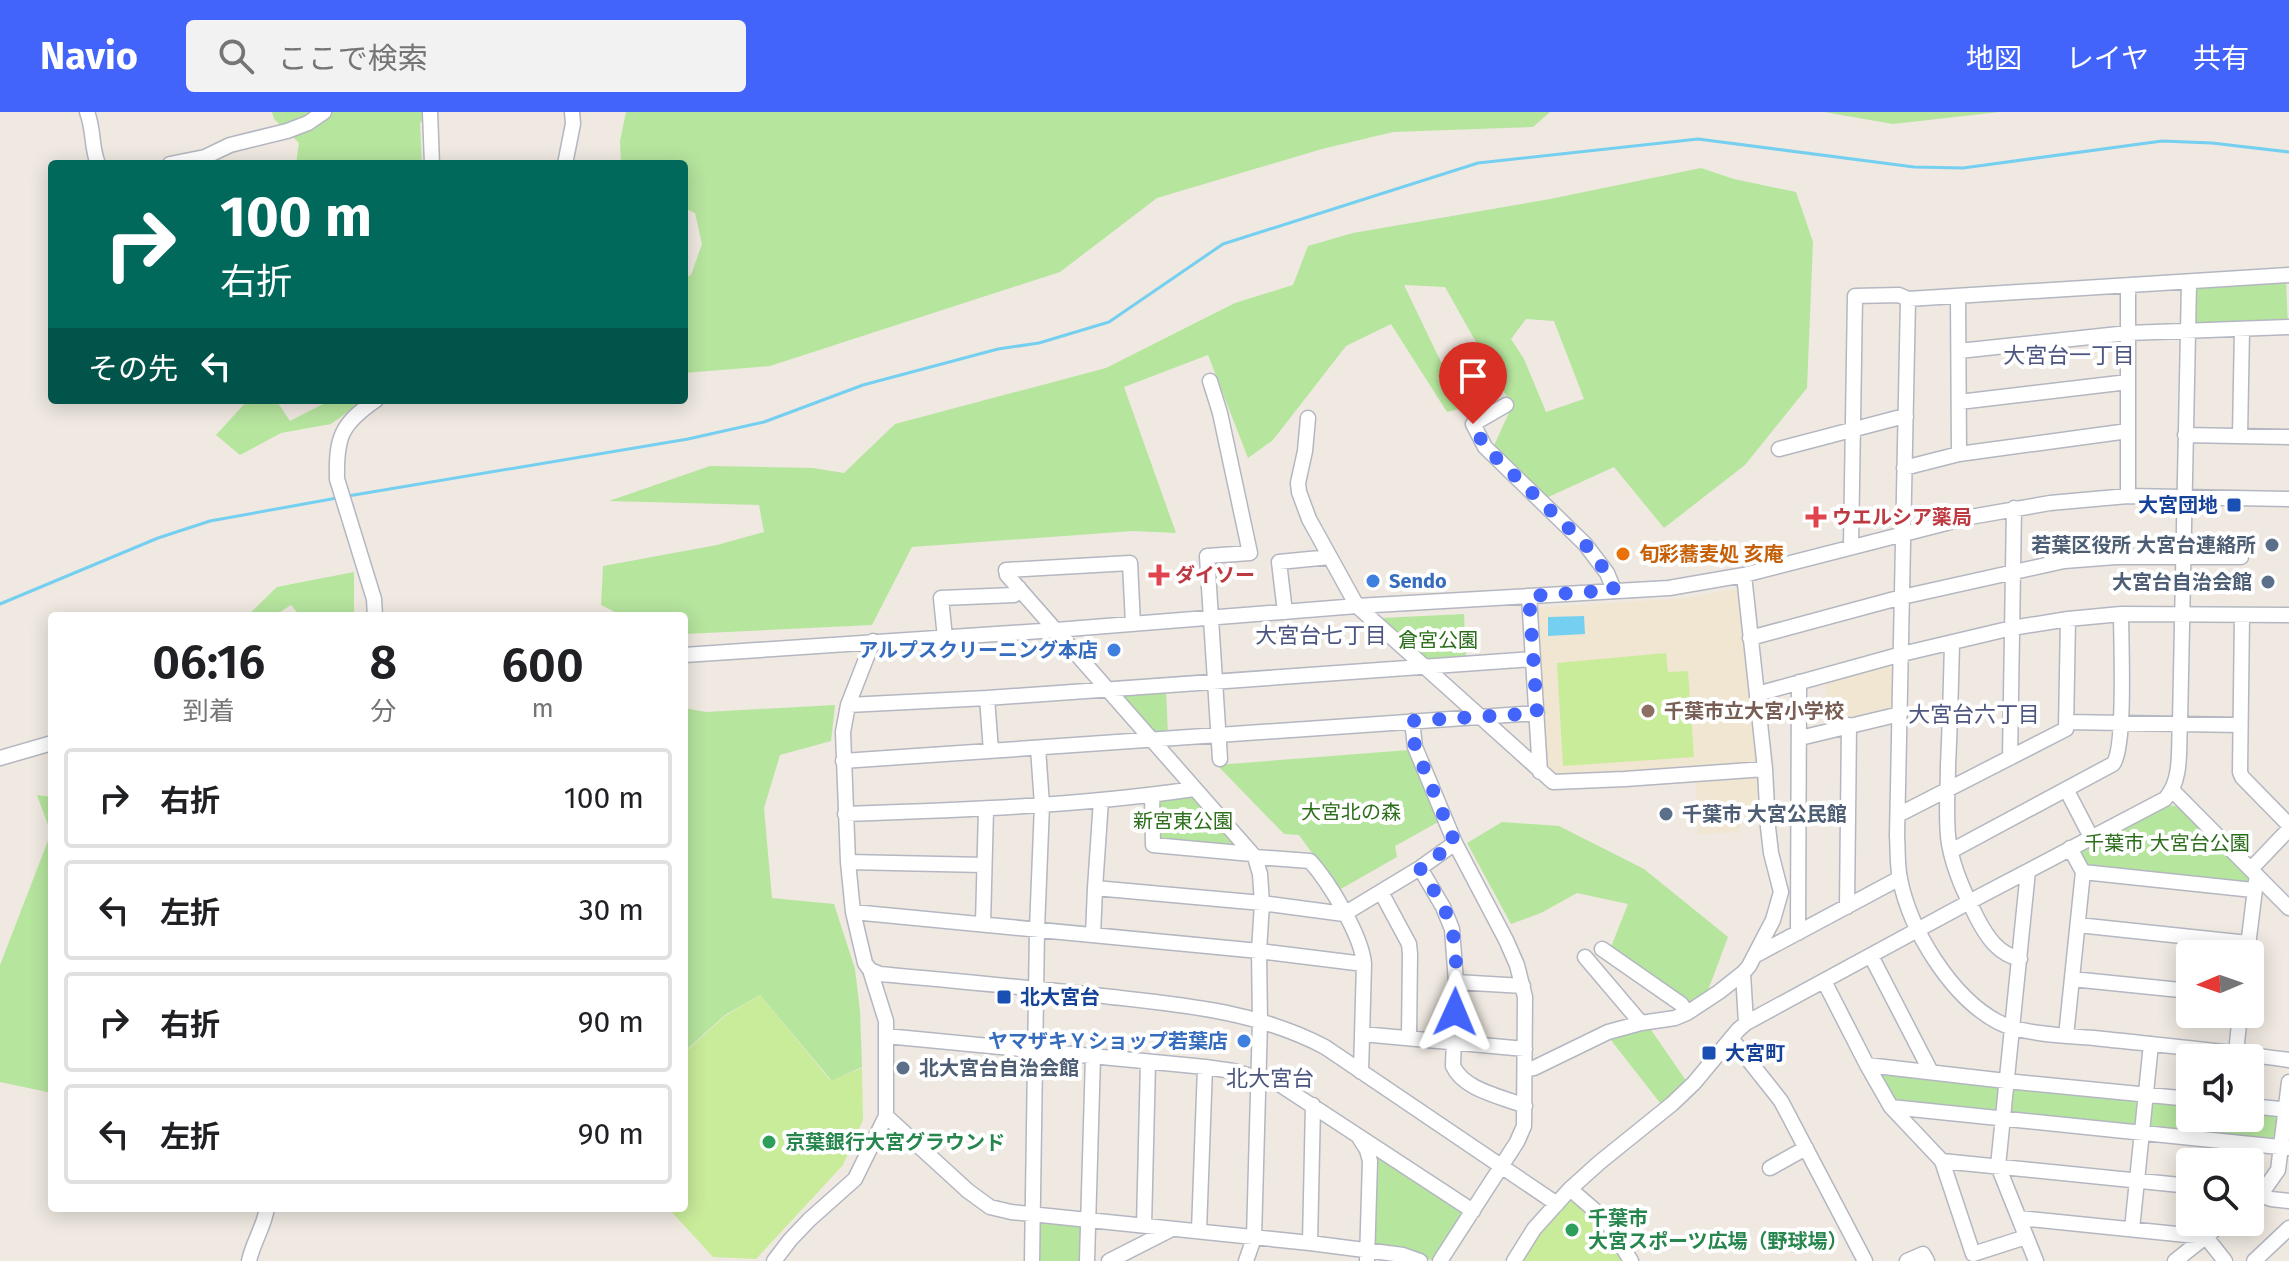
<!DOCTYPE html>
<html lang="ja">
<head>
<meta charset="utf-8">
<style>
  :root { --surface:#fff; --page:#f2f2f2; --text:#202124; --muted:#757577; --line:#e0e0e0; --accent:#4264fb }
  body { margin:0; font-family:"Fira Sans","Noto Sans JP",sans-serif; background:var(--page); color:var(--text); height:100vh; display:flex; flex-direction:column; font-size:30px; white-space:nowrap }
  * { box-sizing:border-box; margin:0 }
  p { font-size:26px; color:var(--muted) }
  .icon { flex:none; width:44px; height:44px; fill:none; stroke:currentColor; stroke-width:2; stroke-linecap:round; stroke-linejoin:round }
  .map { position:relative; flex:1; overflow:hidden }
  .drawer { position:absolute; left:48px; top:500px; width:640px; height:600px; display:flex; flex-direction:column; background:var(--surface); border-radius:8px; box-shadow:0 4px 20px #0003 }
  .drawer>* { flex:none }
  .hud { position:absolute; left:48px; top:48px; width:640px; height:244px; border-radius:8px; box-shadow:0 4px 20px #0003; background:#00695c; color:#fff; overflow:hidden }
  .needle { width:52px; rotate:268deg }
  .controls { position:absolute; left:2176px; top:828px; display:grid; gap:16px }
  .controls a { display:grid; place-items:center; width:88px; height:88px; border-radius:8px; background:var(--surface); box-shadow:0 4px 20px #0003; font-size:40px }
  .pin { position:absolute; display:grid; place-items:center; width:68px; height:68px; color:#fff; margin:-82px -34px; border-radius:50% 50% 50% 0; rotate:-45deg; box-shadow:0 0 8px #0007 }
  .pin .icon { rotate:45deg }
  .me { position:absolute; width:88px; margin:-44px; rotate:1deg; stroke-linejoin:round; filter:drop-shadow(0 0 6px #0008) }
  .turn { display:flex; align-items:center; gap:28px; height:168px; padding:0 40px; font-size:36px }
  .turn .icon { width:104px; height:104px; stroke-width:2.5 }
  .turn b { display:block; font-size:56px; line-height:68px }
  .then { display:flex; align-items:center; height:76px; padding:0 40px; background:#0003; gap:16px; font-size:30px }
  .eta { display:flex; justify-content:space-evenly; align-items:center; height:136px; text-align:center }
  .eta b { font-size:48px; font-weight:600; line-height:56px }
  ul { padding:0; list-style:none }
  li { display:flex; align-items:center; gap:24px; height:100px; margin:0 16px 12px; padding:0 24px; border:4px solid var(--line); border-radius:8px }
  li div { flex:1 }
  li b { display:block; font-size:30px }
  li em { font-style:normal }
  header { display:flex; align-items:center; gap:48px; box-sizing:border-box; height:112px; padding:0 40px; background:var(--accent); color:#fff }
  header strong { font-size:38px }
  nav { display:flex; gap:44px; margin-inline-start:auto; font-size:28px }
  .search { width:560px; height:72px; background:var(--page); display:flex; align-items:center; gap:20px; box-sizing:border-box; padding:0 28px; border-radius:8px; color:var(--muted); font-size:30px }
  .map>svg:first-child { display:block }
  .education { fill:#f0e6d1 }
  .green { fill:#b6e59e; fill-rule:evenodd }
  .pitch { fill:#c9ec9a }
  .water { fill:#75cff0 }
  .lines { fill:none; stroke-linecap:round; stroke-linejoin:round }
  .stream { stroke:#75cff0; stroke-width:3 }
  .minor-casing { stroke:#b4b7c1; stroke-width:17 }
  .minor { stroke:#fff; stroke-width:14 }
  .route { stroke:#4264fb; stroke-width:14; stroke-dasharray:0 25.2 }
  .transit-dot { fill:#1a4fb4; stroke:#fff; stroke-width:3 }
  .health-dot { fill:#e0444e; stroke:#fff; stroke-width:3 }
  .service-dot { fill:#5c6f8a; stroke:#fff; stroke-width:3 }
  .food-dot { fill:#e8710a; stroke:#fff; stroke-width:3 }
  .shop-dot { fill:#3f7fe0; stroke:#fff; stroke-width:3 }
  .education-dot { fill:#8d6e63; stroke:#fff; stroke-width:3 }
  .leisure-dot { fill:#2e9e5b; stroke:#fff; stroke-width:3 }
  .labels { text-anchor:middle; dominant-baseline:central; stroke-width:8; stroke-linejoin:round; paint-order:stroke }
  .transit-label { font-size:20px; font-weight:bold; fill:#164399; stroke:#fff; text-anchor:start }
  .health-label { font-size:20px; font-weight:bold; fill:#be3a42; stroke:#fff; text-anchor:start }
  .service-label { font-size:20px; font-weight:bold; fill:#4e5e75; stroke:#fff; text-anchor:end }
  .food-label { font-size:20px; font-weight:bold; fill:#c56008; stroke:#fff; text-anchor:start }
  .shop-label { font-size:20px; font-weight:bold; fill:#366cbe; stroke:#fff; text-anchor:end }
  .park-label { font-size:20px; fill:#2c6e1b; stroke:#fff }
  .education-label { font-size:20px; font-weight:bold; fill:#785e54; stroke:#fff; text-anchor:start }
  .leisure-label { font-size:20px; font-weight:bold; fill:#27864d; stroke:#fff; text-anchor:start }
  .neighbourhood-label { font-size:22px; fill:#4d5680; stroke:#fff }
</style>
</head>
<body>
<header>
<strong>Navio</strong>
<div class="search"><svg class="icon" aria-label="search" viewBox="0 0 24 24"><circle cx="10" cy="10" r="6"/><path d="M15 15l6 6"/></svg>ここで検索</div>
<nav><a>地図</a><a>レイヤ</a><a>共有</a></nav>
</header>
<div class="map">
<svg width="2289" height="1149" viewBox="0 0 2289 1149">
  <rect width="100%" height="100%" fill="#efe9e1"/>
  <path class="education" d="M1742,476L1759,654L1553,667L1545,661L1533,496L1687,486Z
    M1889,550L1895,555V594L1891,599L1827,616L1826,566Z
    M1761,660L1765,709L1739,697L1740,720L1698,722L1696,665Z"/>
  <path class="green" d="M272,0H434L420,11L422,52H296L299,31L274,7Z
    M626,0H1550L1533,15L1393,20L1322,37L1157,86L1060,160L770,254L684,261V166L691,163L702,132L695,101L684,96V52H621L620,29Z
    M1824,0H1999L1893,12Z
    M1701,56L1734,67L1796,80L1813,130L1807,276L1745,353L1664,416L1614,355L1544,387L1491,340L1512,294L1445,175L1404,173L1463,296L1447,300L1391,212L1346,234L1273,328L1248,346L1208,243L1124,275L1176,421L1133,419L912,435L872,513L684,522V504H623L601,493L603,454L717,433L764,420L759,393L609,389L710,354L813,356L844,361L895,312L1106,256L1235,191L1293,173L1308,134L1353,121L1550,87ZM1526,207L1554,209L1584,287L1546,300L1524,247L1511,227Z
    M2286,167L2288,215H2193V180L2199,173Z
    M248,288H276L290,309L331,288H364L331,312L281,321L240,343L216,323Z
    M354,460V504H300L291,493L274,504H247L277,475Z
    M1464,502L1466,549L1428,551L1381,506Z
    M1166,576L1168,624L1155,625L1118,583Z
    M835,593L831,629L780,643L764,696L772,786L834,792L855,857L860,899L862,955L832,969L760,883L725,903L684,940V596L706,600Z
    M1409,638L1440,709L1395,734L1397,745L1339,778L1299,723L1284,722L1217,653Z
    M37,683L52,685V981L0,970V853L51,721Z
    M1193,683L1240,735L1157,730L1156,690L1159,686Z
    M2162,693L2175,694L2192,704L2252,762L2251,771L2088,758L2077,737Z
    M1502,710L1559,714L1644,757L1728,825L1707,881L1683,894L1609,840L1628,792L1577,781L1541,801L1511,812L1467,731Z
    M1647,912L1689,973L1664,996L1607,923Z
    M1879,959L1999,971C2003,979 2000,995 1995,1002L1890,989Z
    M2011,975L2138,986L2136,1017L2011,1003L2008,999Z
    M2153,987L2190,991V1006H2250V997L2278,1000L2275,1030L2149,1017V990Z
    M1372,1040L1465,1102L1436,1147L1432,1148L1401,1138L1373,1134Z
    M1037,1109L1082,1113L1084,1149H1035Z"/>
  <path class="pitch" d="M1666,541L1668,560L1688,559L1694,645L1563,654L1557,551Z
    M760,883L831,969L862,956L863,1008L843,1053L756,1147L713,1145L668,1096H684V941L725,904Z
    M1571,1086L1599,1112L1625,1149H1522L1535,1125Z"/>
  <path class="water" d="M1584,504L1585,522L1548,524V505Z"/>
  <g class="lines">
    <path class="stream" d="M348,384L688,327L764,310L863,273L998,237L1039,231L1109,210L1223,132L1478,51L1698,27L1914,55L1963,56L2162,29L2212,31L2289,40
      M0,492L158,426L210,409L337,386"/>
    <defs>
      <path id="minor" d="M87,0C94,17 91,35 98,52
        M430,0L432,52
        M170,52L205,45L230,33L287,19L308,11L324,0
        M565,52L573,12L572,0
        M1958,184L1959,342
        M1908,187L1897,724C1898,738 1897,753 1900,767C1910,818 1951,885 1998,910C2021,922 2067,924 2094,926C2159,933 2224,939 2289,948
        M1959,239L2128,221L2289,215
        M1210,269L1220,301L1250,441L1207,444L1220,647
        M1959,290L2128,270
        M1506,293L1473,312L1485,335L1585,432L1607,461L1614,478
        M1308,306L1305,339L1298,371L1299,380L1309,407L1357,494L1553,670L1625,667L1765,657
        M2185,323L2289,325
        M2240,324L2242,217
        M1779,337L1897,306L1906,305
        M1904,356L1959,342L2128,319
        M2128,384V174
        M1851,434L1855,184L1899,183L1908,187L2289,163
        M1529,484L1540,660
        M1285,500L1279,450L1330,445
        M2242,503L2240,660L2242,665L2289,713
        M375,504L374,487L337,367C336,325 341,312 376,288
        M1133,512L1130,451L1006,458L1007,463L1255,745L1260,762L1262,791L1259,839L1260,909L1254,1126L1246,1149
        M945,526L941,486L1014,483L1019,476
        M1750,526L1902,485L2064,449L2116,445H2241
        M1952,531C1951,572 1950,612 1948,653C1948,679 1945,707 1949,732C1954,759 1965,782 1977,806C1987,825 1998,842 2020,847
        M684,543L1056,518L1357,494L1669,476L1744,463L1970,405L2050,391L2128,384L2289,387
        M1757,582L1902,542L2012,516L2068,507L2121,502L2289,503
        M987,586L991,639
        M848,593L987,586L1533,547
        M1412,609L1415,635L1455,731
        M2066,610L2240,613
        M1800,626L1900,602
        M0,646L52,631
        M2010,646L2014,396
        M843,649L1537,601
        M2066,677L2091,725
        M2173,679L2289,796
        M1152,683L1153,733L1252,742
        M1101,688L1095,776L1262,791L1344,802L1420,756L1455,731L1506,828L1517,853L1525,885L1524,1014L1517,1030L1440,1149
        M845,702C962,698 1078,694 1194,677
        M1898,703L2066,617L2068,507
        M1951,739L2113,652C2126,636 2121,529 2121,502
        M1255,745L1310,749C1329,770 1362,824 1364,852L1361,960
        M848,750L984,753
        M1420,756L1443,795L1452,817L1456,870L1453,954C1464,978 1500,984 1525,994
        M2251,757L2289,717
        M2028,759L1998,1054L2036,1149
        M2083,760L2253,778
        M1381,780L1409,832L1410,842L1409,926
        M1847,795L1849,613
        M853,800L1259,839L1364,852
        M983,812L986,697
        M2078,813L2248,831
        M1798,821L1799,570
        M1093,823L1095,776
        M1602,837L1681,892L1687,901
        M2247,842L2256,769
        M1756,843L1900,766
        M1871,844L1931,960
        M1585,845L1641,911
        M870,858L880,862C957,869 1035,876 1112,885C1185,893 1259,900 1325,935L1557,1092
        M1743,861L1746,911
        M2072,867L2190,879
        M1824,869L1867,953L1891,995L1942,1049L1973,1142L2026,1125
        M1456,870L1523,874
        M1362,922L1525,937
        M886,924L1205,955L1233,959L1279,972L1473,1099
        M2066,924L2083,760L2070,736
        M1731,926L1781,989L1865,1149
        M2236,941L2240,902
        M1867,953L2006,969L2190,987
        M1525,958L1534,956L1608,920L1641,911L1675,906L1687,901L1719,880L1743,861L1749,854L1773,808L1781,780L1771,741L1768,715L1765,657L1744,463
        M2250,994L2289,998
        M1891,995L2289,1036
        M886,1004L968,1079L990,1095L1011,1100L1310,1131L1403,1143L1420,1149
        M1360,1027L1367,1038L1370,1049L1367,1149
        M1942,1049L2190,1074
        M1770,1056L1806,1036
        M1570,1077L1606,1108L1631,1149
        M2255,1081L2271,1087L2289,1089
        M2250,1089L2261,1082L2278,1058L2289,970
        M2019,1106L2206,1125L2225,1149
        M1144,1114L1148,950
        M2132,1117L2151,932
        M1199,1119L1205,955
        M1310,1131L1313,993
        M249,1149C253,1130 264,1115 267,1096
        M774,1149L790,1128L809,1108L855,1067L886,1004V909L870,858L865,851L853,800L848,750L843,620L848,593L873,529
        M1032,1149L1037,817L1042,693L1038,636
        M1087,1149L1093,944
        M1109,1149L1172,1117
        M1514,1149L1534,1117L1570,1077L1600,1050L1672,992L1694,971L1738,918L1746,911L1969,790L2165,687C2183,668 2178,636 2180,611L2189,171
        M1907,1149L1923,1142L1927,1149
        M2175,1149L2224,1110
        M2254,1149L2289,1116"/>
    </defs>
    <use href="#minor" class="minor-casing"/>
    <use href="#minor" class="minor"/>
  </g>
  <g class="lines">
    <path class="route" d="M1455,900C1456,874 1458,844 1452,818C1447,796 1431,775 1420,756L1455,731L1415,635L1412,609L1537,601L1529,484L1614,478L1607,461L1585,432L1485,335L1473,312"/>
  </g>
  <g class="transit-dot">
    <rect x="2226" y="385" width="16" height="16" rx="4"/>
    <rect x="996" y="877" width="16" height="16" rx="4"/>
    <rect x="1701" y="933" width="16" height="16" rx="4"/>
  </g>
  <g class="health-dot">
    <path d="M1812 393h8v8h8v8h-8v8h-8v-8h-8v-8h8z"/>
    <path d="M1155 451h8v8h8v8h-8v8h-8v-8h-8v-8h8z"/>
  </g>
  <g class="service-dot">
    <circle cx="2272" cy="433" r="8"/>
    <circle cx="2268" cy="470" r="8"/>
    <circle cx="1666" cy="702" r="8"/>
    <circle cx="903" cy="956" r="8"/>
  </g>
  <circle class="food-dot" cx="1623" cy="442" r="8"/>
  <g class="shop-dot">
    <circle cx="1373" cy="469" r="8"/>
    <circle cx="1114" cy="538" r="8"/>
    <circle cx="1244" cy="929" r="8"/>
  </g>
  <circle class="education-dot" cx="1648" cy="599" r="8"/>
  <g class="leisure-dot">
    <circle cx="769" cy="1030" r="8"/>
    <circle cx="1572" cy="1118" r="8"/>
  </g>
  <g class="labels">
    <g class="transit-label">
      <text x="2218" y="393" text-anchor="end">大宮団地</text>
      <text x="1020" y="885">北大宮台</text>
      <text x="1725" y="941">大宮町</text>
    </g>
    <g class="health-label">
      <text x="1832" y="405">ウエルシア薬局</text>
      <text x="1175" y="463">ダイソー</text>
    </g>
    <g class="service-label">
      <text x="2256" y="433">若葉区役所 大宮台連絡所</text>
      <text x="2252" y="470">大宮台自治会館</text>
      <text x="1682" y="702" text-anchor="start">千葉市 大宮公民館</text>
      <text x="919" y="956" text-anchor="start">北大宮台自治会館</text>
    </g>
    <g class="food-label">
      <text x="1639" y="442">旬彩蕎麦処 亥庵</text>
    </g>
    <g class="shop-label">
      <text x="1389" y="469" text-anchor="start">Sendo</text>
      <text x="1098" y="538">アルプスクリーニング本店</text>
      <text x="1228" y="929">ヤマザキＹショップ若葉店</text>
    </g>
    <g class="park-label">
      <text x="1438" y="528">倉宮公園</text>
      <text x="1351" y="700">大宮北の森</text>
      <text x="1183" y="709">新宮東公園</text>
      <text x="2167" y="731">千葉市 大宮台公園</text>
    </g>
    <g class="education-label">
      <text x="1664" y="599">千葉市立大宮小学校</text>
    </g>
    <g class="leisure-label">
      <text x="785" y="1030">京葉銀行大宮グラウンド</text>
      <text x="1588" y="1106">千葉市<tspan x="1588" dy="23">大宮スポーツ広場（野球場）</tspan></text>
    </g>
    <g class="neighbourhood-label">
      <text x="2069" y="243">大宮台一丁目</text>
      <text x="1321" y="523">大宮台七丁目</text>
      <text x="1974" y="602">大宮台六丁目</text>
      <text x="1270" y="966">北大宮台</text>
    </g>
  </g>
</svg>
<div class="controls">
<a><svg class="needle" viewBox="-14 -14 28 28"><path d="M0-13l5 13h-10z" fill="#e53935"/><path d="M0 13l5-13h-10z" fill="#757577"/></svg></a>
<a><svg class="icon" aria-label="sound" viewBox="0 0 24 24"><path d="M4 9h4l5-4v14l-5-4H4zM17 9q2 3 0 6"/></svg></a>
<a><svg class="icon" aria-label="search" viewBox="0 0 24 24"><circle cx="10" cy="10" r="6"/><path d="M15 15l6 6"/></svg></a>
</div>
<div class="pin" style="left:1473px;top:312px;background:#d93025"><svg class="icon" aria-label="arrive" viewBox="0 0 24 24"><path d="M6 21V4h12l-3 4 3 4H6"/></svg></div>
<svg class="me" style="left:1455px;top:900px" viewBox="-20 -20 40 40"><path d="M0-17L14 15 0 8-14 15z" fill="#4264fb" stroke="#fff" stroke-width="4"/></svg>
<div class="hud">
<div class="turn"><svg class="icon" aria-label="right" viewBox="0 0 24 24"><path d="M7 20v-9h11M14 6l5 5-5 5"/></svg><div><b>100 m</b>右折</div></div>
<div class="then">その先<svg class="icon" aria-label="left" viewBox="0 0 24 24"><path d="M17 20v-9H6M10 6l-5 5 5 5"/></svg></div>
</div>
<section class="drawer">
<div class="eta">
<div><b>06:16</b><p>到着</p></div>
<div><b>8</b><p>分</p></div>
<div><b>600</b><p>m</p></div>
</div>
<ul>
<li><svg class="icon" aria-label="right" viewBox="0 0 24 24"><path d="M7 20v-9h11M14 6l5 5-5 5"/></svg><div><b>右折</b></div><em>100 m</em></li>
<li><svg class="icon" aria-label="left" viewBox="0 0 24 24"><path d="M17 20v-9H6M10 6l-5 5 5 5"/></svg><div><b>左折</b></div><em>30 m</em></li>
<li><svg class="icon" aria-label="right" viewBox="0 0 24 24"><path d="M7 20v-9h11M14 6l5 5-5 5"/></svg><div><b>右折</b></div><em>90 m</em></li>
<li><svg class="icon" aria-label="left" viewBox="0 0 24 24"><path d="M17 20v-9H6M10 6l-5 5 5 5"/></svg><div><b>左折</b></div><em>90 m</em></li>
</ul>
</section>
</div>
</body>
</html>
